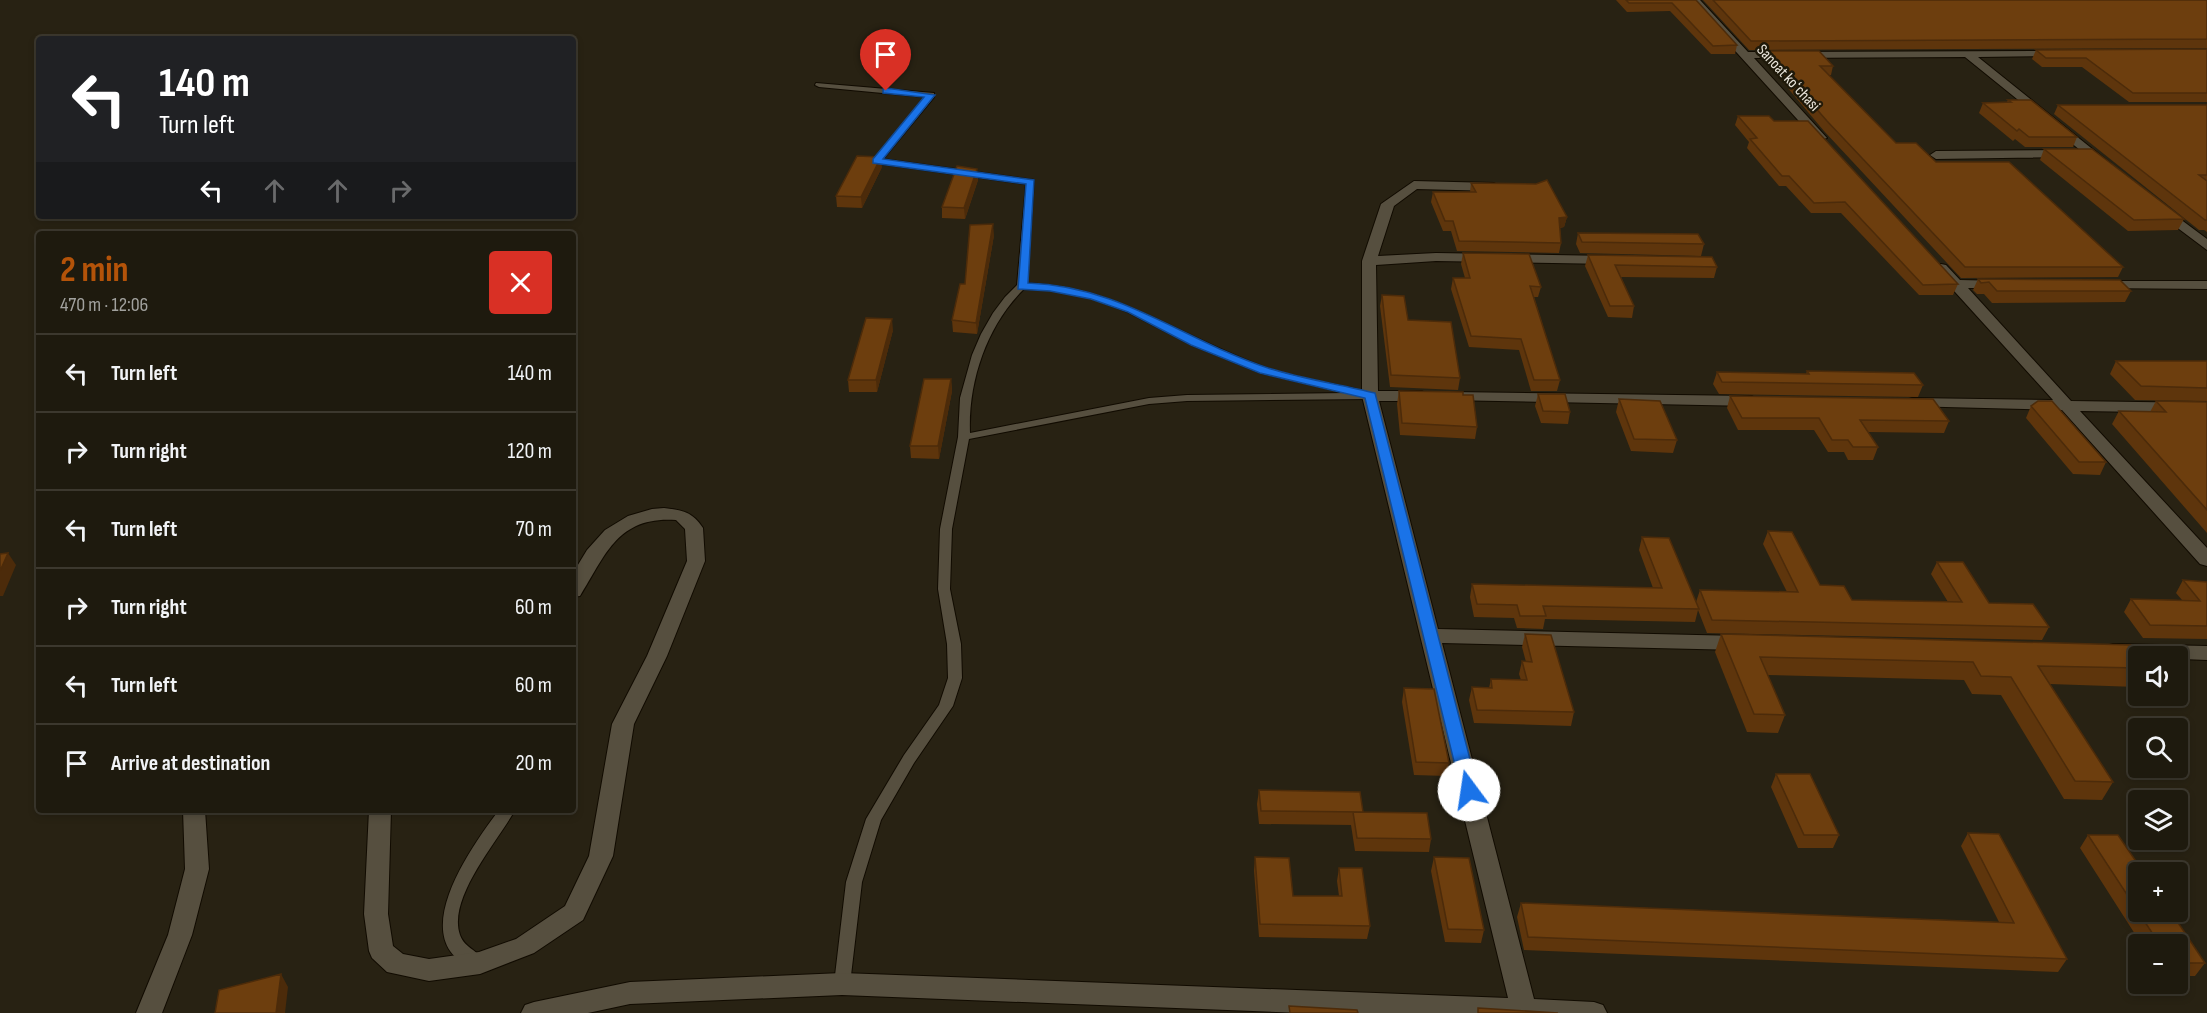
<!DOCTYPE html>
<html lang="en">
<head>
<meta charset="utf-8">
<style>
  :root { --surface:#1e1a0e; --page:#2b271c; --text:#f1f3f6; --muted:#a1a19e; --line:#3c382e; --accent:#b45309 }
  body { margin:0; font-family:"Sofia Sans Condensed",sans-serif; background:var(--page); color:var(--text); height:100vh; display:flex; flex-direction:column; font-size:22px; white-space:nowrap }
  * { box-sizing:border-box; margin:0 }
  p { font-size:20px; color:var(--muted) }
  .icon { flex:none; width:33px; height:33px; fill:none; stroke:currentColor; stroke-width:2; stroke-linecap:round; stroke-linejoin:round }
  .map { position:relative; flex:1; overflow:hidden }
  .sheet { position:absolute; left:36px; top:231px; width:540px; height:582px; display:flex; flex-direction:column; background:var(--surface); border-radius:6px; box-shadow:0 3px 9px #0003,0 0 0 2px var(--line) }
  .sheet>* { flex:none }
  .hud { position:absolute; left:36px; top:36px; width:540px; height:183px; border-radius:6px; box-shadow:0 3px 9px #0003,0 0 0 2px var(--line); background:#202124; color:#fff; overflow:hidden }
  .controls { position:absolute; left:2128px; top:646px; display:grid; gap:12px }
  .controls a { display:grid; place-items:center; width:60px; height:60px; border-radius:6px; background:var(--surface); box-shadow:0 3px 9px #0003,0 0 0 2px var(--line); font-size:30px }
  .pin { position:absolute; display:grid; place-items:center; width:51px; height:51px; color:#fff; margin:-62px -26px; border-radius:50% 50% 50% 0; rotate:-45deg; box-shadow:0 0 6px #0007 }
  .pin .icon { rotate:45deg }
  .me { position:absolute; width:66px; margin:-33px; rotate:346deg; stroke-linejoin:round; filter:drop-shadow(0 0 4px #0008) }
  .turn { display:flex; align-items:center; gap:21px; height:126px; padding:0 24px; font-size:27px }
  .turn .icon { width:78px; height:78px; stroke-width:2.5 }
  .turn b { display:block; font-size:42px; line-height:51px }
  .lanes { display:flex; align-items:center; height:57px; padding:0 24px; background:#0003; justify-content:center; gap:30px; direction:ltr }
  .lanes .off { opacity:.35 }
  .round { display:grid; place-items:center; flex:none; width:63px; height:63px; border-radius:6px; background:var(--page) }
  .head { display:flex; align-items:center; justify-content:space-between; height:102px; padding:0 24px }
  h1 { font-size:36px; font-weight:700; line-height:45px; color:var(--accent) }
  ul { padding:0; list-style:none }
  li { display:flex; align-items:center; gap:18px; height:78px; padding:0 24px; border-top:2px solid var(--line) }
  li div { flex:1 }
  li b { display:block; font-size:22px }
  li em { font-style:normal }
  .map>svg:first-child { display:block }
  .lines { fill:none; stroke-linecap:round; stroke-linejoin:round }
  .service-casing { stroke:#110b01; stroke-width:2 }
  .minor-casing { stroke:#110b01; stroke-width:2 }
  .service { fill:#564f3f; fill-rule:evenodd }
  .minor { fill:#564f3f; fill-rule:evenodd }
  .wall { fill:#5e350c }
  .shaded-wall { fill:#4c2b0a }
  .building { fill:#6d3e0e; stroke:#4c2b0a; stroke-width:1.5 }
  .route { fill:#1a73e8; stroke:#114b97; stroke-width:1.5 }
  .labels { text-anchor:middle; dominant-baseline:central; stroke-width:5; stroke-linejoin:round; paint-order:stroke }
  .far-street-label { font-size:16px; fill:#e9e5db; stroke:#1e190a }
</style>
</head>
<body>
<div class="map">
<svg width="2207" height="1013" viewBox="0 0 2207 1013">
  <rect width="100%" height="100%" fill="#282213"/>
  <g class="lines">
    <defs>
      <path id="service" d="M816,83L934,93V97L883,159L1034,180L1027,283C1119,287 1183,339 1267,368C1295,378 1327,382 1356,389V393H1370L1375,396L1370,399L1187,401L1149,404L969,439L952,529L950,589L961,644L962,678L953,706L914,763L881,820L862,882L850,984L848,989L842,991L836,989L834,984L846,882L866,819L904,755L939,705L948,678L947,644L938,589L940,529L958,437L960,398L972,355L981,334L993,313L1005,297L1017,285L1026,184L874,163V159L925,97L819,87L815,85ZM1024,289L1050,290L1091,298L1128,312L1192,345L1261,373L1347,393L1187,395L1149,398L970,433C968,381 987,325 1024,289Z
        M499,810H515C498,841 447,898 460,935C465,949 479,950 484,962L482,967L476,969C402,943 471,847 499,810Z"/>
      <path id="minor" d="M1689,0H1700L1748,52L2062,51L2063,53L2058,56L1978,57L2111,164L2105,168L2101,167L1965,57L1754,58L1827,138L1817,141Z
        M2066,150L2072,154L2070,157L1936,159L1930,155L1936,151Z
        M1414,181L1494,183L1501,187L1494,191L1417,189L1394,206L1378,256L1436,253L1610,256L1617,260L1610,264L1436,261L1376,265L1378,391H1422L1430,396L1422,401H1379L1438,629L1740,636L1747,638L1750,643L1747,648L1740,650L1442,643L1534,999L1594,1002L1603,1005L1607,1013H1302L842,995L630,1004L588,1013H521L525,1005L534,1002L630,982L842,973L1508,998L1362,396V261L1381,204Z
        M2164,207L2207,239V250L2159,214L2157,211Z
        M1941,264L1946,265L1960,280L2005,281L2007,284L2005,287L2000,288H1968L2071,401L2207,403V413L2080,411L2207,548V566L2200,564L2062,410L1906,406L1904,403L1906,400L1912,398L2053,400L1936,271V265Z
        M2102,281H2207V289L2097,288L2095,285Z
        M1450,392L1752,396L1760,401L1752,406L1444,400L1442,397L1444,394Z
        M664,508C682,510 693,512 703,528L705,561L667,656L634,724L613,856L583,920L534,953L480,974L429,981L387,972L372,958L369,951L364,914L369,810H391L388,914L393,946L403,954L429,959L479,952L516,939L565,906L589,856L612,724L647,656L687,561L685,529L676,520C618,516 606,554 580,596L573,597V573L587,550L605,530L628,516L652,509Z
        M2113,644L2207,646V660L2106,656L2103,651L2106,646Z
        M183,810H205L209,869L192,935L162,1013H136L168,935L185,869Z"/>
    </defs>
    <use href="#service" class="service-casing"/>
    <use href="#minor" class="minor-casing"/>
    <use href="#service" class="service"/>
    <use href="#minor" class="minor"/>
  </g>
  <path class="wall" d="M1616,0H1696L1737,45L1735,54H1711L1670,11L1627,12Z
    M1703,0H2207V48L1749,50Z
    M2207,49V102H2129L2082,67H2042L2032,59L2036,50Z
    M1766,51L1833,66L1831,75H1828L1896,143L1936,162L2123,267L2118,277L1961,278L1824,131L1764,60Z
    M2008,100L2077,137L2073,147H2025L2015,139L2013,141L1979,113L1983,103L2007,102Z
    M2058,105H2207V232L2204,230H2199L2054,114Z
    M1738,116L1774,121L1958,284L1953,295H1919L1841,213H1811L1786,186H1779L1747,148L1749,142L1735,125Z
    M2044,149L2184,219L2178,230L2128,231L2040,160Z
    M882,167L862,208L837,207L836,196Z
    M977,169L978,180L965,219L942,218V207Z
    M1471,183L1567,217L1564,227L1560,228L1561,243L1559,253L1457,251L1451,231H1443L1431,202L1433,192H1470Z
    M1578,233L1704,244L1701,256L1580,253L1576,244Z
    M994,235L977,334L953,332L952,320L965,284Z
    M1463,253L1541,287L1538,297H1534L1560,380L1557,391H1531L1519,350L1469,347L1451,289L1453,278H1465L1461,264Z
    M1588,255L1717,267L1714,278L1621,277L1634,306L1632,318L1608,317L1585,266Z
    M1978,279L2131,291L2125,302L1992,303L1984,294H1977L1973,290Z
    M1382,295L1408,320L1460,378L1458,390L1390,387L1380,306Z
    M893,330L877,392H849L848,380Z
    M2116,361H2207V401L2135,400L2110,374Z
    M1807,371L1923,385L1918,397L1719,394L1713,384L1717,372L1806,374Z
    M951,379L952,391L939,459L911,458L910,446Z
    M1399,391L1463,395L1477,427L1475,439L1400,435L1397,404Z
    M1538,394L1570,412L1568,424L1541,423L1535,406Z
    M1730,396L1949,421L1944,433L1868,432L1878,447L1873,460H1848L1844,452H1828L1814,430H1738L1727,408Z
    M1619,399L1677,440L1673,453L1631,451L1616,412Z
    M2156,401L2207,402V533L2112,424L2119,411L2150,412Z
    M2031,406L2106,462L2100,475L2073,474L2026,418Z
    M1768,531L1820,585L1852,600L1948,602L1931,574L1937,562L1989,603L2049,627L2042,640L1707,633L1698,610L1695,622L1545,619L1543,629L1517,628L1514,618L1474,617L1470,597L1472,584L1653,588L1639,550L1642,537L1696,602L1700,590L1787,592L1763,544Z
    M2183,580L2207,582V639L2143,638L2124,612L2131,599L2182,600L2176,593Z
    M1525,634L1574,712L1571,726L1474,723L1469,700L1472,687L1489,688L1491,679L1521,680L1519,674L1522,661L1526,662L1522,647Z
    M1721,634L2139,657V683L2137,687L2050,684L2113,782L2102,800L2064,799L2001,695L1972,694L1964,680L1768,675L1785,715L1778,733L1747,732L1715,652Z
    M1404,688L1449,763L1446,776L1414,775L1402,702Z
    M1776,774L1839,835L1833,848H1798L1771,787Z
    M1259,790L1363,812L1431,839L1429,852L1355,851L1351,825L1259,824L1257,804Z
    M1968,833L2067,959L2058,972L1524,950L1517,917L1521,903L1999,922L1961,846Z
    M2088,835L2205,963L2195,976H2178V945H2142L2080,848Z
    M1255,857L1293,896H1339L1337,881L1339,868L1370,926L1367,939L1259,937L1254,871Z
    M1434,857L1484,930L1481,943L1445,942L1431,871Z"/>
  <path class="shaded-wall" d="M881,157L882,167L862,208L861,197Z
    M977,169L978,180L965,219L964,208Z
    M1567,217L1564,227L1557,228L1559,218Z
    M993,224L994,235L977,334L976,323Z
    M892,319L893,330L877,392L876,380Z
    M951,379L952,391L939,459L938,446Z
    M8,553L16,565L3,596H0V571Z
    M281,974L288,987L285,1013H276Z"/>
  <path class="building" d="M1626,0H1696L1737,45L1713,46L1672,3H1629Z
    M1713,0H2207V39L1751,41Z
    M2207,49V93H2133L2086,58H2046L2036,50Z
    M1766,51H1819L1833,66H1820L1896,143H1916L1936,162H2009L2123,267H1965L1827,121Z
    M2008,100H2031L2077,137H2029L2019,129L2017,131L1983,103L2011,102Z
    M2058,105H2207V175H2199L2207,181V220H2205Z
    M1738,116H1769L1774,121H1808L1958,284L1923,285L1845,202L1814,203L1789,176H1782L1750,139L1757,138Z
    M2044,149H2092L2184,219L2134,220Z
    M857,156L881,157L861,197L836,196Z
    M957,166L977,169L964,208L942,207Z
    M1547,180L1567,217L1559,218L1561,243L1459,241L1453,221H1445L1433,192H1476L1471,183L1536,184Z
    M993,224L976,323L952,320L960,284H965L970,225Z
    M1578,233L1698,234L1704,244L1582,242Z
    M1463,253L1529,254L1541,287L1530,286L1560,380H1534L1521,339L1471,336L1453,278H1470Z
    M1588,255L1712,257L1717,267L1615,265L1634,306H1610Z
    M1978,279L2120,280L2131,291H1997L1989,282L1981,283Z
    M1382,295L1404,296L1408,320L1451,322L1460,378L1391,375Z
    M866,318L892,319L876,380H848Z
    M2116,361H2207V388L2141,386Z
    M1807,371L1914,373L1923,385L1722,382L1717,372L1809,374Z
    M924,379H951L938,446H910Z
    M1399,391L1463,392V395H1473L1477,427L1402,423Z
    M1538,394H1565L1570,412L1543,411Z
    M1730,396L1933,399L1949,421L1860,420L1878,447H1853L1848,440H1832L1819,418H1742Z
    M1619,399L1660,401L1677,440L1634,439Z
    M2038,401H2052L2106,462H2079L2031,406Z
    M2156,401L2207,402V510L2119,411L2166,412Z
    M1768,531L1792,532L1820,585L1844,586L1852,600L1962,602L1937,562H1963L1989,603L2033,604L2049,627L1712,620L1700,590L1798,592Z
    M1642,537L1669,538L1699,609L1543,606L1546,616H1520L1517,605L1477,604L1472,584L1662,588Z
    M8,553L0,571V554Z
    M2183,580L2207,582V626L2150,625L2131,599L2200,601Z
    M1525,634L1551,635L1574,712L1477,710L1472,687L1492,688L1491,679L1527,680L1522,661L1532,662Z
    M1721,634L2131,645L2140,657L2139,668L2038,666L2113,782L2075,781L2011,677L1981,676L1973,662L1760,657L1785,715L1754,714Z
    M1404,688L1434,689L1449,763L1416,762Z
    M1776,774H1810L1839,835H1804Z
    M1259,790L1360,792L1363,812L1261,811Z
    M1353,812L1427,813L1431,839L1357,838Z
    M1968,833L1999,834L2067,959L1528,937L1521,903L2014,923Z
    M2088,835H2118L2144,873H2139V912H2171L2205,963H2178V945H2160Z
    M1255,857L1289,858L1293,896H1342L1339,868H1362L1370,926L1260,924Z
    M1434,857L1469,858L1484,930L1448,929Z
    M281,974L276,1013H215L219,990Z
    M1289,1006L1357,1010L1358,1013H1290Z
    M1478,1008L1558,1013H1478Z"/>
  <path class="route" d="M886,88L935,95L883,159L1034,180L1028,283C1121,286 1183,340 1268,368C1302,379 1340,384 1375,393L1478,790L1475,795H1463L1461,790L1365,398L1260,373L1191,345L1128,312L1091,299L1050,291L1018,289L1026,184L873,163V159L924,97L883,93V89Z"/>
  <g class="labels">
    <g class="far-street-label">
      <text transform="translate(1788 78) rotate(47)">Sanoat koʻchasi</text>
    </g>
  </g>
</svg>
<div class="controls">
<a><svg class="icon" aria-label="sound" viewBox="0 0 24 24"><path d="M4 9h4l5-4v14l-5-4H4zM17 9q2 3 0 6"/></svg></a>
<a><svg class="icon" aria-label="search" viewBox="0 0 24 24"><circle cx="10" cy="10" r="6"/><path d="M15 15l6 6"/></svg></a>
<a><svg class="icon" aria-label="layers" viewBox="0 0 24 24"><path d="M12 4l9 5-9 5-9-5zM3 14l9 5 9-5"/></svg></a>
<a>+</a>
<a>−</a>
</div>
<div class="pin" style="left:886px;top:91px;background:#d93025"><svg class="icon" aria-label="arrive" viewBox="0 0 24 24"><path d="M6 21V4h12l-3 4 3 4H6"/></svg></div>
<svg class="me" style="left:1469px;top:790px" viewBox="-20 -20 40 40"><circle r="19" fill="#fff"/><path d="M0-13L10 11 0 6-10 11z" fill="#1a73e8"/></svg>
<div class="hud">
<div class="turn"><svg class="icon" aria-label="left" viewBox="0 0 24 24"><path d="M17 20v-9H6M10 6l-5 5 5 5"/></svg><div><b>140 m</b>Turn left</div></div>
<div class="lanes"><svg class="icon" aria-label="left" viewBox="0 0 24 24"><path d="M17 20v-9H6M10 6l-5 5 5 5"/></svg><svg class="icon off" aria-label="ahead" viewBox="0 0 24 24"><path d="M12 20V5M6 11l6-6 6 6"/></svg><svg class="icon off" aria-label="ahead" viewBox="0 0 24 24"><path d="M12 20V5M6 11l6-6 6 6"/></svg><svg class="icon off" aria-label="right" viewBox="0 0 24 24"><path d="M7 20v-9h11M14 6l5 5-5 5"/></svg></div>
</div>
<section class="sheet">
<div class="head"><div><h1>2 min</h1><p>470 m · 12:06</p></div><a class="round" style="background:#d93025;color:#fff"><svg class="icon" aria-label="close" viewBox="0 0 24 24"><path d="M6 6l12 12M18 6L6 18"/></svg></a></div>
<ul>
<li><svg class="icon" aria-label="left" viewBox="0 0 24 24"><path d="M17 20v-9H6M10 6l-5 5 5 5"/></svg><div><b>Turn left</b></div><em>140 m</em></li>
<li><svg class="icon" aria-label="right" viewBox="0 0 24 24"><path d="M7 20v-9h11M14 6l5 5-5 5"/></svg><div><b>Turn right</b></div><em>120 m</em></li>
<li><svg class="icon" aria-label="left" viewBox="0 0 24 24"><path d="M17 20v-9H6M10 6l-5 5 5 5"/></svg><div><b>Turn left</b></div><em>70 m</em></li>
<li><svg class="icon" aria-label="right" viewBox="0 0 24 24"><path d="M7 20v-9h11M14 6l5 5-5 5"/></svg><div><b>Turn right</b></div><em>60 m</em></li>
<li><svg class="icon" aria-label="left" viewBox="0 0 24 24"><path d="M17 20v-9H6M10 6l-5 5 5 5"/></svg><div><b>Turn left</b></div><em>60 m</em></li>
<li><svg class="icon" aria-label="arrive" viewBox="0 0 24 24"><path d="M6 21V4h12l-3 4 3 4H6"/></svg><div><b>Arrive at destination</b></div><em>20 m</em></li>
</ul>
</section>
</div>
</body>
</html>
